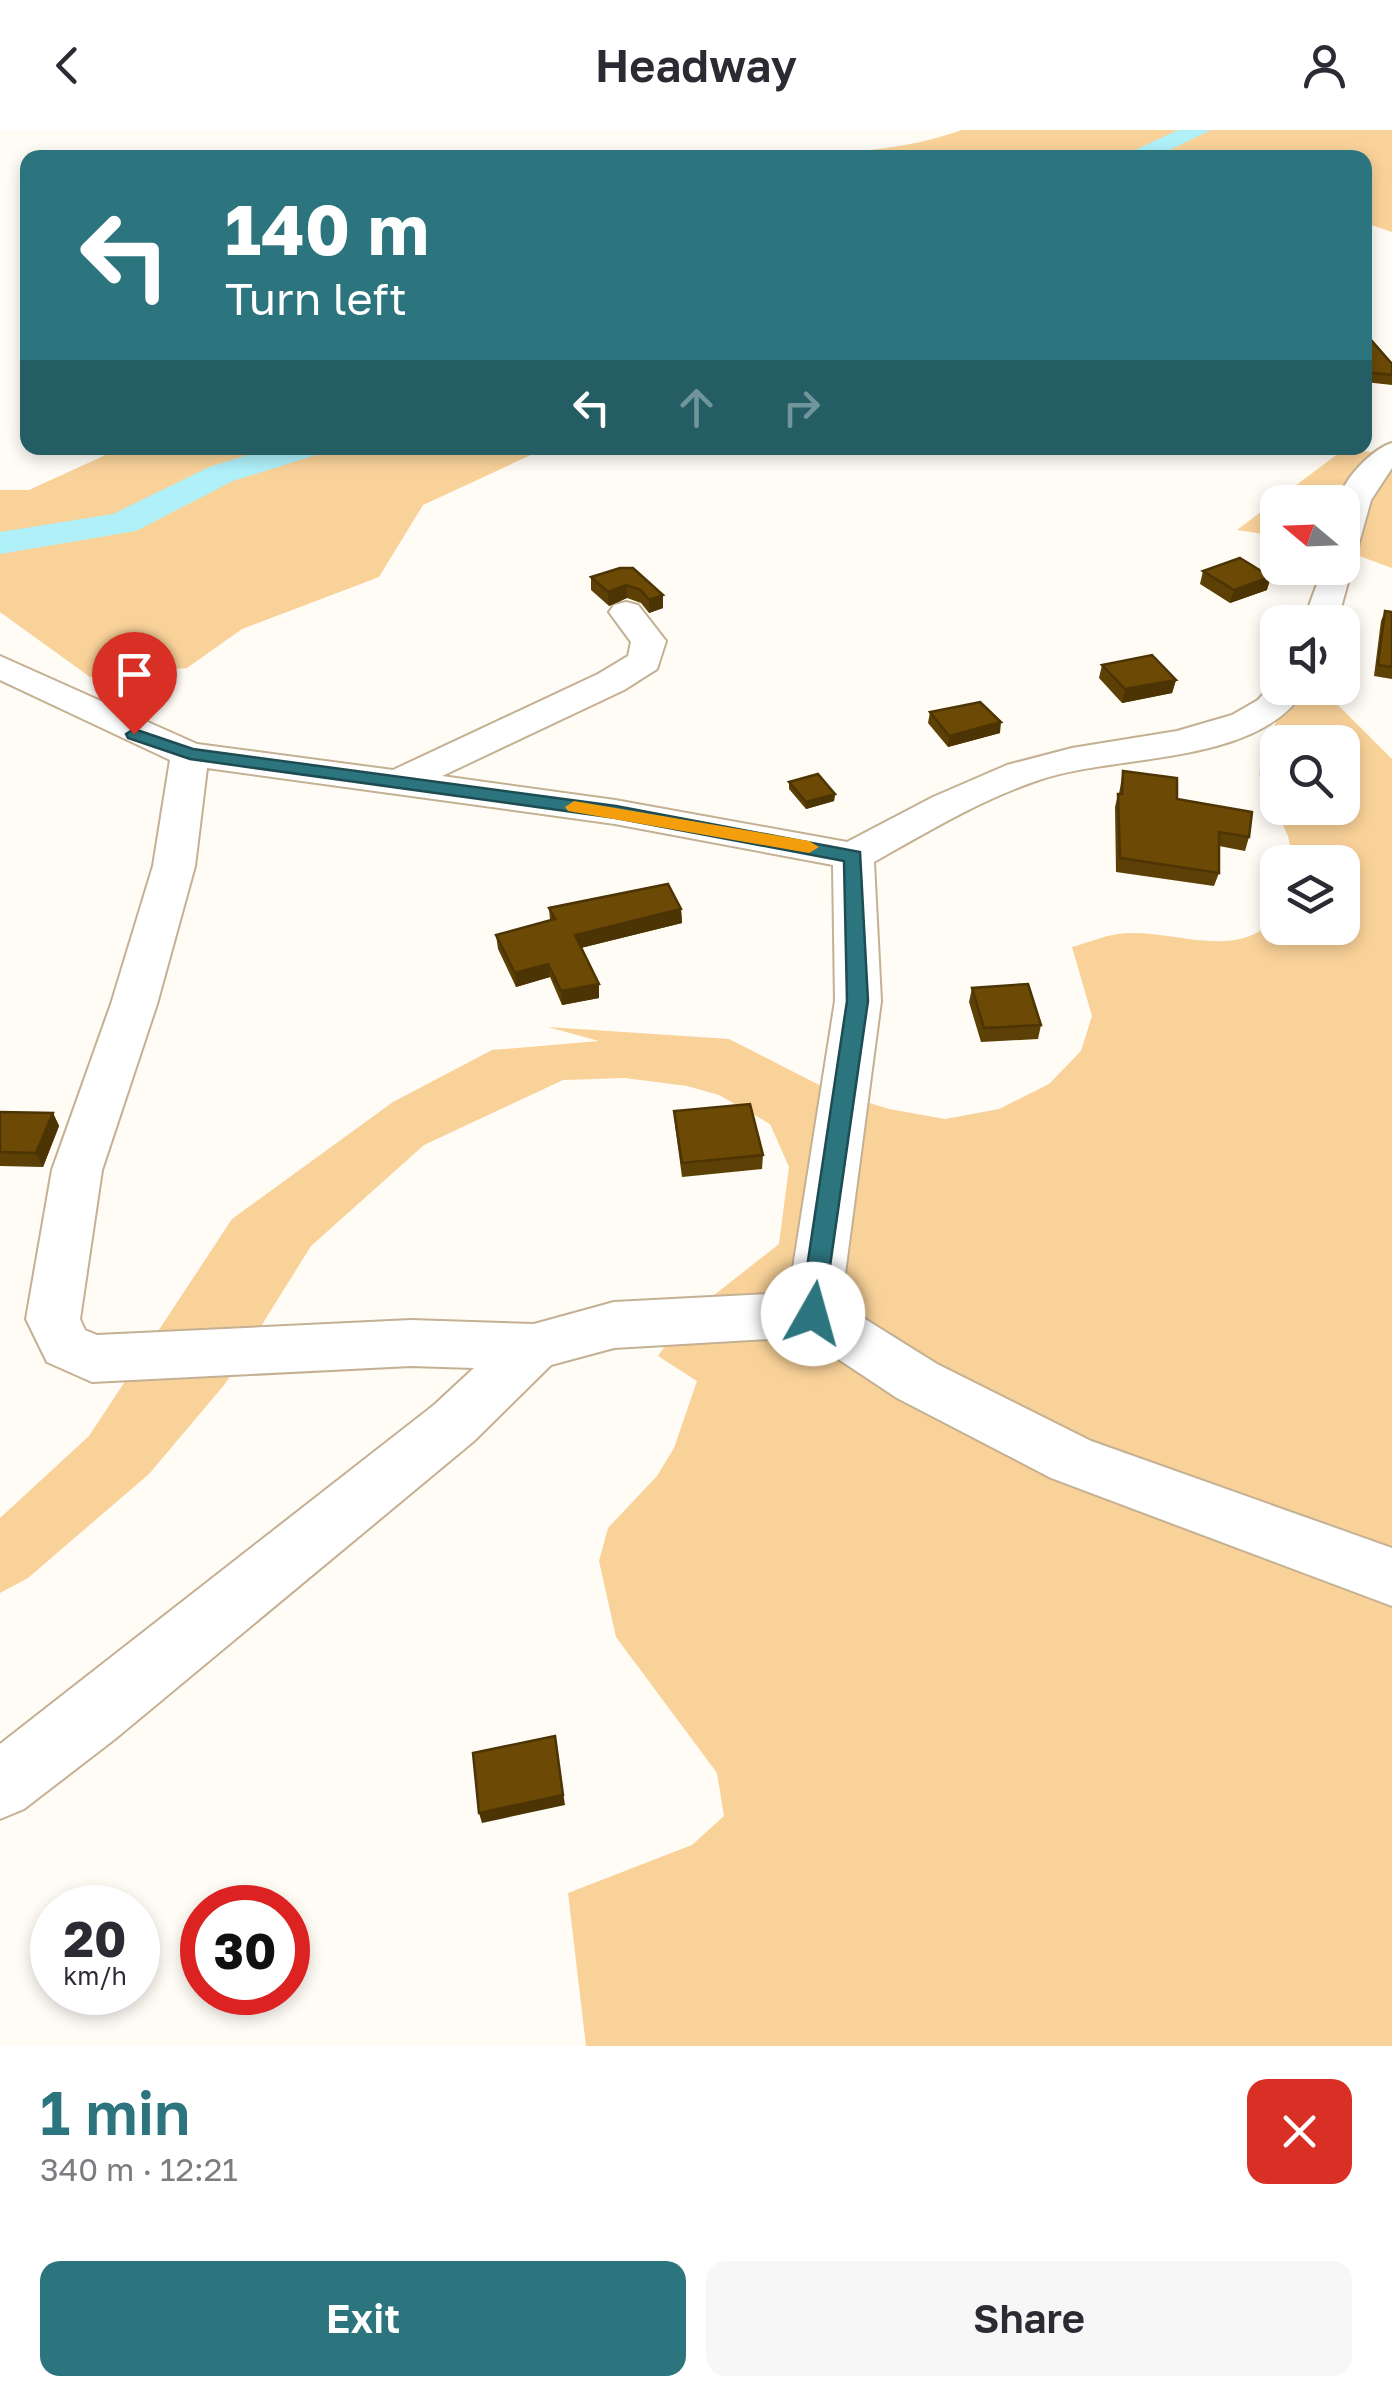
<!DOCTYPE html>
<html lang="en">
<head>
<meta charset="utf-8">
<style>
  :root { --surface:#fff; --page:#f7f7f7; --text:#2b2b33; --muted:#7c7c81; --accent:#2d757e }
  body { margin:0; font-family:"Golos Text",sans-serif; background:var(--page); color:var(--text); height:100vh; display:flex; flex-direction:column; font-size:38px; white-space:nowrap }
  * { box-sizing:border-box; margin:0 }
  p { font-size:32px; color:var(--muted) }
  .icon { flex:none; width:55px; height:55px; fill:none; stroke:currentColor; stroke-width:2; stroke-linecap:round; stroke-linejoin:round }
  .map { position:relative; height:1916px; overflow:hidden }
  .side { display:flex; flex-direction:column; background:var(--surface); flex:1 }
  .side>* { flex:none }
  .hud { position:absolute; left:20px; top:20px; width:1352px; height:305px; border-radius:20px; box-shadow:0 5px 15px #0003; background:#2d757e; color:#fff; overflow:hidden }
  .needle { width:65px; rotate:289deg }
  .tools { position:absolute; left:1260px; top:355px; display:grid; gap:20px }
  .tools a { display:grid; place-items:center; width:100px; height:100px; border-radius:20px; background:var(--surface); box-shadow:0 5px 15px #0003; font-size:50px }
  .speed { position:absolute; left:30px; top:1755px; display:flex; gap:20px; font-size:50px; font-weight:700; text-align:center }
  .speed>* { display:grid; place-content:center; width:130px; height:130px; border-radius:50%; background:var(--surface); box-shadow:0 5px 15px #0003; line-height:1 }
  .speed small { font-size:25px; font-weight:400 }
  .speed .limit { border:15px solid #d22; background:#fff; color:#111 }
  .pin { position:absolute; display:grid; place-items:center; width:85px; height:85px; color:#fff; margin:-102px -42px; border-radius:50% 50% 50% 0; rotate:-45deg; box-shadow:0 0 10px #0007 }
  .pin .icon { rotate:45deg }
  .me { position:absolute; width:110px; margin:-55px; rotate:7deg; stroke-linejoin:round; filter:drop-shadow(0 0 8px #0008) }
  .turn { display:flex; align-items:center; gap:35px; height:210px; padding:0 40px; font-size:45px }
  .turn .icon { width:130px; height:130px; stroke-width:2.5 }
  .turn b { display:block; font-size:70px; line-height:85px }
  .lanes { display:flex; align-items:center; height:95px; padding:0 40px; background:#0003; justify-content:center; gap:50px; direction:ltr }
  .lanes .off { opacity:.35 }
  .round { display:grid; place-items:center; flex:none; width:105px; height:105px; border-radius:20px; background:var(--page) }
  .head { display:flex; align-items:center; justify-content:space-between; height:170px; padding:0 40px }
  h1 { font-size:60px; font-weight:600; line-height:75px; color:var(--accent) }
  .primary-button { display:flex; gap:20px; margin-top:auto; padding:20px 40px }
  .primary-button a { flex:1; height:115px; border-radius:20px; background:var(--accent); color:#fff; font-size:40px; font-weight:600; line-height:115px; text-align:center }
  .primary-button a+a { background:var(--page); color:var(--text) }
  header { display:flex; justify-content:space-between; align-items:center; height:130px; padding:0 40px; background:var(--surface); font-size:45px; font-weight:600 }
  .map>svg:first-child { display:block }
  .green { fill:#f9d299; fill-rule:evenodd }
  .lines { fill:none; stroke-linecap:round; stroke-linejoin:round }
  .river { fill:#aff0f9; fill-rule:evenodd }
  .minor-casing { stroke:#c4b093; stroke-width:4 }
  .minor { fill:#fff; fill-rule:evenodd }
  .wall { fill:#5d4005 }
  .shaded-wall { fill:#4c3404 }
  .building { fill:#6c4a06; stroke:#4c3404; stroke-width:2.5 }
  .route { fill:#2d757e; stroke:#1d4c52; stroke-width:2.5 }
  .slow { fill:#f59e0b }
</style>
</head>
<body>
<header><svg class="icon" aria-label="back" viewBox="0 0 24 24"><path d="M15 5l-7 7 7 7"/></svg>Headway<svg class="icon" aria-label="person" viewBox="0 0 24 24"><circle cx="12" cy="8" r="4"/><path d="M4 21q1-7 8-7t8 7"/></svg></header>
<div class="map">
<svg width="1392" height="1916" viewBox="0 0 1392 1916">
  <rect width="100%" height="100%" fill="#fffbf5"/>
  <path class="green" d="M962,0H1392V102L1365,93V28L631,27C744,15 850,39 962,0Z
    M121,318H546L423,375L379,447L242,499L187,538L90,547L0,482V360H29Z
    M1344,319L1392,324V438L1343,420L1342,372H1278L1277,406L1237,400Z
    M1300,558H1321L1392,629V1916H586L568,1763L692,1715L724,1686L717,1643L616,1507L599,1431L608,1398L657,1346L674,1318L697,1251L658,1226L685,1188L779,1114L789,1037L770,994L719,965L687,956L625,948L563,950L424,1015L311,1116L225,1254L149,1344L28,1448L0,1463V1388L89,1306L232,1089L393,972L492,920L599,911L548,897L729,909L831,961L889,979L945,989L999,979L1049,954L1081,921L1092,886L1072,817C1087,813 1103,806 1118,804C1169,797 1240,835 1277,785L1278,798H1342V732H1294L1288,706L1259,644L1285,564ZM1278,612H1342V678H1278Z"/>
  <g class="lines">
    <path class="river" d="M1178,0H1211L1153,28H1118Z
      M270,318H321L316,325L233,351L136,401L0,424V402L113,384L209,337Z"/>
    <defs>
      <path id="minor" d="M1392,313V338L1371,370L1337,492H1303L1323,438H1342C1342,417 1339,384 1340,370C1342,349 1374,318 1392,313Z
        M626,472L638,475L666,511L657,539L624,560L442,646L615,670L847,712L933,667L1007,635L1072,618L1177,601L1232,585L1258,570L1275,550L1278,558H1306C1259,637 1117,623 1039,650C980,670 927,702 874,732L881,871L841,1174L937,1234L1091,1311L1392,1418V1476L1051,1348L897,1268L805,1207L614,1218L551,1235L474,1311L115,1609L24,1679L0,1689V1614L434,1275L474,1238L411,1236L92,1252L47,1232L26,1189L52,1040L111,874L153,736L170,630L0,550V526L197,614L393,640L598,544L628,526L631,512L609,482L614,475ZM207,638L615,694L833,735L835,871L789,1163L614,1172L534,1194L411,1190L97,1205L85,1200L80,1189L102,1040L157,874L195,736Z"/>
    </defs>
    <use href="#minor" class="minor-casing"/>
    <use href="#minor" class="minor"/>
  </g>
  <path class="wall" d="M1365,210L1392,234V255L1365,252Z
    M620,438L663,478L649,483L641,473L627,468L609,476L591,460V447Z
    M1203,441L1267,460L1230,473L1200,454Z
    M1385,481L1392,482V549L1374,546L1381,491Z
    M1102,535L1176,550L1172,563L1122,573L1099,548Z
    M930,582L1000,603L948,617L928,593Z
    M1123,641L1249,707L1245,721L1219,716V743L1214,756L1116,742L1115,677L1118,664H1119Z
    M789,652L835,664L834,671L806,679L789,659Z
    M549,778L681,779L682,793L581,818L599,854V868L562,875L550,847L516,857L498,819L496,805L550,790Z
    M972,858L1041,895L1038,909L981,912L969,872Z
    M674,981L763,1025L762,1039L682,1047L675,995Z
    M0,982L53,983L59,996L43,1037L0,1036Z"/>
  <path class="shaded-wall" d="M1271,447L1267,460L1230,473L1234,460Z
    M626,455L627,468L609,476L608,462Z
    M663,465V478L649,483V470Z
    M1176,550L1172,563L1122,573L1125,559Z
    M1001,592L1000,603L948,617L949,606Z
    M835,664L834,671L806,679V672Z
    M681,779L682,793L576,819L575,805Z
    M548,834L550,847L516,857L515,843Z
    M599,854V868L562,875L561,861Z
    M53,983L59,996L43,1037L36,1023Z
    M555,1606L565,1675L482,1693L479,1683Z"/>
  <path class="building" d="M1365,210H1371L1392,234V245L1365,242Z
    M1240,428L1271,447L1234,460L1203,441Z
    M620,438H633L663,465L649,470L641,460L626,455L608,462L591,447Z
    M1385,481L1392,482V537L1378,535Z
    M1152,525L1176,550L1125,559L1102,535Z
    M980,572L1001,592L949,606L930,582Z
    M1123,641L1177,648V669L1252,682L1249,707L1219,702V743L1120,728L1118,664H1122Z
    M818,644L835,664L806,672L789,652Z
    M668,754L681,779L575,805L599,854L561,861L548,834L515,843L496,805L555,789L549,778Z
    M1028,854L1041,895L984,898L972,858Z
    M750,974L763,1025L682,1033L674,981Z
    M0,982L53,983L36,1023L0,1022Z
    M555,1606L563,1665L479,1683L473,1623Z"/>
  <path class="route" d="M134,599L193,619L616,676L860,722L868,871L822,1192H804L800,1184L847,871L844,731L616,688L190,629L128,608L126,604Z"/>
  <path class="slow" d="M574,671L809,711L819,717L809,723L568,681L565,677Z"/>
</svg>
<div class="tools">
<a><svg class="needle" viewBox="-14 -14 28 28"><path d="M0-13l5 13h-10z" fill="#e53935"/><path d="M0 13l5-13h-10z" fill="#7c7c81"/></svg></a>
<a><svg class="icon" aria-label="sound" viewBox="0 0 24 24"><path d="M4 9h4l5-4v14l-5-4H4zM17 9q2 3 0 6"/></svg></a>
<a><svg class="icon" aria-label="search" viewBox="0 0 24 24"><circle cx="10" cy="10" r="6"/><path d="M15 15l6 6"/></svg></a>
<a><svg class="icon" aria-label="layers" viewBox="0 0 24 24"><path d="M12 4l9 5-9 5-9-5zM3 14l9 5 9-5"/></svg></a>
</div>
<div class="speed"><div>20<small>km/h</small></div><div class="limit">30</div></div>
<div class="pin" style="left:134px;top:604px;background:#d93025"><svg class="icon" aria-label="arrive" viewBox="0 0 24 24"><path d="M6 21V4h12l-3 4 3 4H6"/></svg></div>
<svg class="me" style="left:813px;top:1184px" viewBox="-20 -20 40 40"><circle r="19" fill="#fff"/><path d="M0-13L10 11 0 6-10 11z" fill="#2d757e"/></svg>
<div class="hud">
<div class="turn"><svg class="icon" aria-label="left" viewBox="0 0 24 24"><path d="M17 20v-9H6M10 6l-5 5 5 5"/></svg><div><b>140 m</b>Turn left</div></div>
<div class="lanes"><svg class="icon" aria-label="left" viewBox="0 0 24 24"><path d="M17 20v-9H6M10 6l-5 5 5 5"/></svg><svg class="icon off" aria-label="ahead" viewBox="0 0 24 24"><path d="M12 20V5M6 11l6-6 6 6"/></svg><svg class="icon off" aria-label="right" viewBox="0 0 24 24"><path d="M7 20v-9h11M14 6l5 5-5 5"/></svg></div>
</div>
</div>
<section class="side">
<div class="head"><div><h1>1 min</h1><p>340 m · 12:21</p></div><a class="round" style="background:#d93025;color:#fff"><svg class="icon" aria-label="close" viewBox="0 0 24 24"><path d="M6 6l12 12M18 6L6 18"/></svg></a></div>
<div class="primary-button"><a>Exit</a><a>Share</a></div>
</section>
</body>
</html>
